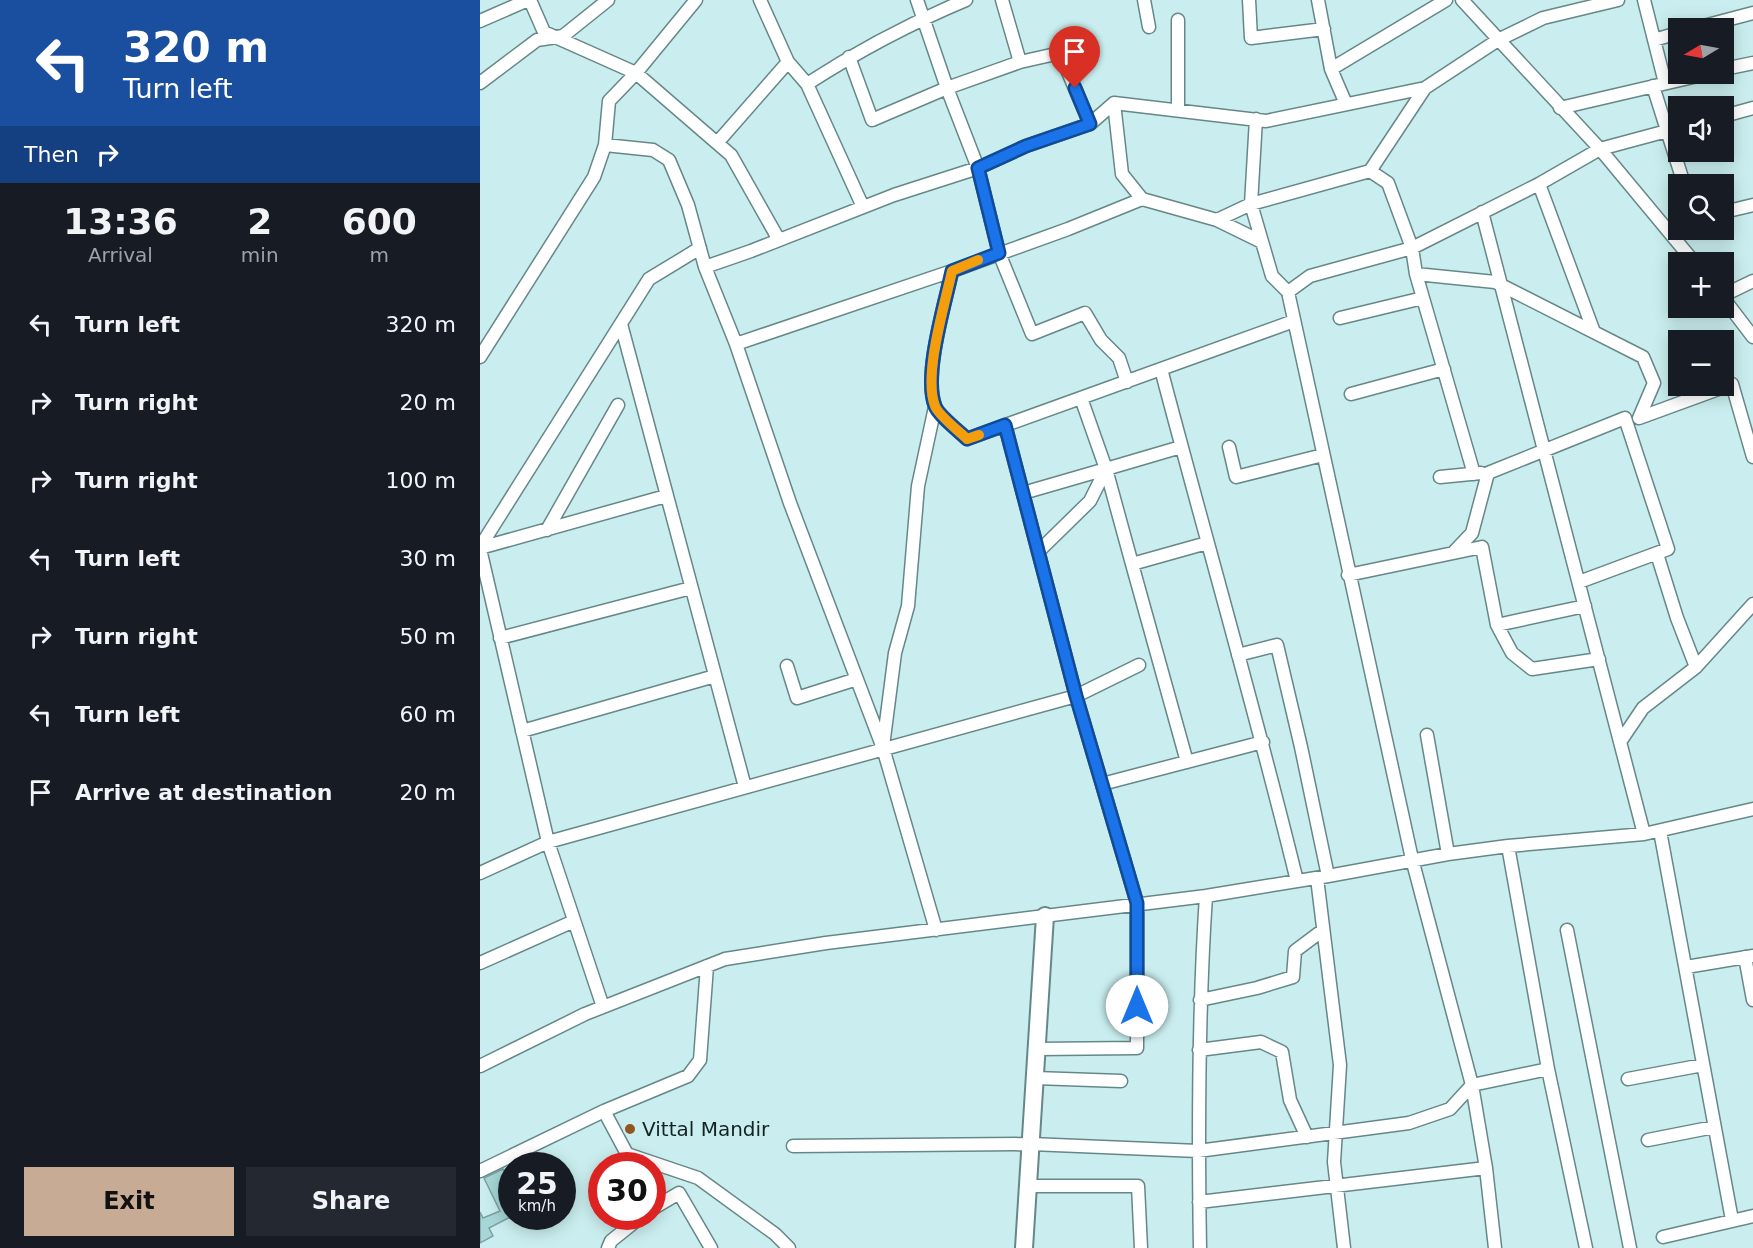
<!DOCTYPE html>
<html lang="en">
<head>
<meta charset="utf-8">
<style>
  :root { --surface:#171b24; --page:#242831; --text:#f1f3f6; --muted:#9ea1a6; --accent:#c8ab95 }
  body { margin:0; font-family:"DejaVu Sans",sans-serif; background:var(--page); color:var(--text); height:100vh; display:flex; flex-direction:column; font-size:22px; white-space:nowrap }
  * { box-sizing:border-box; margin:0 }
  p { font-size:20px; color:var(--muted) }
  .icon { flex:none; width:33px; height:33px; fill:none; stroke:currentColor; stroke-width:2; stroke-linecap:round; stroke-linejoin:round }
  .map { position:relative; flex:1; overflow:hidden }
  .drawer { display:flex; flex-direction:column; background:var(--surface); width:480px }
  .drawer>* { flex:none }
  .hud { background:#1a4fa0; color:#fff; overflow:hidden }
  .needle { width:39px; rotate:260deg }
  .fabs { position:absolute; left:1188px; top:18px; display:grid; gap:12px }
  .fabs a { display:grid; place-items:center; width:66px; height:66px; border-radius:0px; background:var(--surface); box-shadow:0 3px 15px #0003; font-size:30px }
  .speed { position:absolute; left:18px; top:1152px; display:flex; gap:12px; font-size:30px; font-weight:700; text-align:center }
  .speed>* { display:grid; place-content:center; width:78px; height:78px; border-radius:50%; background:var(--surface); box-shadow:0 3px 15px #0003; line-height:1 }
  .speed small { font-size:15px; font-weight:400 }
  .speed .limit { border:9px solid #d22; background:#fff; color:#111 }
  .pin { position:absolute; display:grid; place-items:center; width:51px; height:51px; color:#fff; margin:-62px -26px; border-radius:50% 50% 50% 0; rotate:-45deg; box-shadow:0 0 6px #0007 }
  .pin .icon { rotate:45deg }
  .me { position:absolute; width:66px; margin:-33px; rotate:0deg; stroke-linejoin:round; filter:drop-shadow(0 0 4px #0008) }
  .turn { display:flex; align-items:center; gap:21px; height:126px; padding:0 24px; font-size:27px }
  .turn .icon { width:78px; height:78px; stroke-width:2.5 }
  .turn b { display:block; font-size:42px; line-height:51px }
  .then { display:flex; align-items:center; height:57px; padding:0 24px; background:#0003; gap:12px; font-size:22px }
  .eta { display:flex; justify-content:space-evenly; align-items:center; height:102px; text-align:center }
  .eta b { font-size:36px; font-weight:700; line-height:42px }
  .primary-button { display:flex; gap:12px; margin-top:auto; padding:12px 24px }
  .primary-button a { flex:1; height:69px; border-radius:0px; background:var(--accent); color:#111; font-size:24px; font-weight:700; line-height:69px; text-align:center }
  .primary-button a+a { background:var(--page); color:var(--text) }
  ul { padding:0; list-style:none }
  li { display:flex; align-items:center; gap:18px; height:78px; padding:0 24px }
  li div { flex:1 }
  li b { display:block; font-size:22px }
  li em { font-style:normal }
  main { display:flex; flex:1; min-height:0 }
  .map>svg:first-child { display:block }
  .building { fill:#a6d6d7; stroke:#7da0a0; stroke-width:1.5 }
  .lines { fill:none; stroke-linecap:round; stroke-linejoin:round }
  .street-casing { stroke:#668788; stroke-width:15 }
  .secondary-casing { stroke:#668788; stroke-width:20 }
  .street { stroke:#fff; stroke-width:12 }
  .secondary { stroke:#fff; stroke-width:16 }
  .route-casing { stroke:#114b97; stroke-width:15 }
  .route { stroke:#1a73e8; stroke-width:10 }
  .slow { stroke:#f59e0b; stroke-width:10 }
  .poi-dot { fill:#95531f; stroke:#caeeef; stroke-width:2 }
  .labels { text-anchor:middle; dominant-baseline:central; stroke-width:4.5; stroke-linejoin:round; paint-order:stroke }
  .poi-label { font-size:20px; fill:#142222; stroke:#caeeef; text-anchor:start }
</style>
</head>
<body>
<main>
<section class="drawer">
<div class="hud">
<div class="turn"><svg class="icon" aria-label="left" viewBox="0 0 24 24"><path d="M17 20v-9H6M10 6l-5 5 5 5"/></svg><div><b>320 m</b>Turn left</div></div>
<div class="then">Then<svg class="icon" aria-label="right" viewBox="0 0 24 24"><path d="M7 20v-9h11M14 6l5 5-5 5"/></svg></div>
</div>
<div class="eta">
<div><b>13:36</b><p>Arrival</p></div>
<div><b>2</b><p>min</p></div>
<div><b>600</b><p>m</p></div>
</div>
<ul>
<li><svg class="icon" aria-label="left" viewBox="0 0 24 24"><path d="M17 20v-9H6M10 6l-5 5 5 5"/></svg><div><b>Turn left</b></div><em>320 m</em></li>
<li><svg class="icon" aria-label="right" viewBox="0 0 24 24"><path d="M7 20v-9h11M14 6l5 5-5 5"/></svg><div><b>Turn right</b></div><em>20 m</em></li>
<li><svg class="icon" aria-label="right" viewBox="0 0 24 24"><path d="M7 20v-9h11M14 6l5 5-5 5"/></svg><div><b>Turn right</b></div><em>100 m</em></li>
<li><svg class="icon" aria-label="left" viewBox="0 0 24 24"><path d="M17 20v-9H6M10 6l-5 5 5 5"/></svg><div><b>Turn left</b></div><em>30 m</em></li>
<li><svg class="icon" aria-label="right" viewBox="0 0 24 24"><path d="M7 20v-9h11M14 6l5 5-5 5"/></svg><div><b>Turn right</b></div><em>50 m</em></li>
<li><svg class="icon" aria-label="left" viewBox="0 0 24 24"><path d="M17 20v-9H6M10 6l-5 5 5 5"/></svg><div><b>Turn left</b></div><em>60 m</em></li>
<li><svg class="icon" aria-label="arrive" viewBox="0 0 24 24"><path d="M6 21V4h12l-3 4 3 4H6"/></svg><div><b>Arrive at destination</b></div><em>20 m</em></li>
</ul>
<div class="primary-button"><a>Exit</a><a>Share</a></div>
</section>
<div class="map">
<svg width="1273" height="1248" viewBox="0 0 1273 1248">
  <rect width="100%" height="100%" fill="#caeeef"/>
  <path class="building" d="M23,1169L32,1184V1216L9,1228L13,1236L0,1243V1212L3,1218L20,1211L4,1178Z"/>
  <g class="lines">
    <defs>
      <path id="street" d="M50,0L64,32L156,73L237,143L308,62
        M280,0L308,62L327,84L383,207
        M437,0L467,88L540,62L580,53L610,124
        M522,0L540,62
        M664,0L669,27
        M769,0L771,38L844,29
        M838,0L851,69L966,0
        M982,0L1120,149L1214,262
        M1164,0L1185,83
        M698,20V110
        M0,21L48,0
        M1216,28L1273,13
        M1174,40L1198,33
        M369,57L392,120L467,88L498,168L519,253L552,334L605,313L621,340L639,358L647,382
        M851,69L866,104
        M1244,69L1273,63
        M0,83L57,40L83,36L128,0
        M327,84C378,51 431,23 486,0
        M1173,86L1204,184
        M634,103L642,174L662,199L737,220L782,242
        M1080,108L1226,74
        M1244,116L1273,108
        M776,119L771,204L792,276L808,292
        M1198,128L1120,149L1059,184L932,248L936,274L1015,282L1163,357L1174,383L1159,418L1252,384L1273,457
        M237,143L251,155L299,240
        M125,145L173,150L189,160L208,205L225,267L256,344L310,503L403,748L456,930
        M890,171L908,183L932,248L830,276L808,292L932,859L992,1085L1006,1168L1015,1248
        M1059,184L1114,332
        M662,199L588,229L472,271C465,304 443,375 455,406C458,415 480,432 487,439L814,321
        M1002,212L1164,834
        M1244,212L1273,205
        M737,220L771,204L890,171L945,88
        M225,267L271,251L414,195L498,168L546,146L610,124L634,103L786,121L945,88L1018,40L1063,18L1138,0
        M936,274L994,474
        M1244,295L1273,281
        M1244,299L1273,337
        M860,318L943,298
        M141,324L265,787
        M256,344L472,271
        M0,357L114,177L125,145L129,101L156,73L216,0
        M681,369C726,540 775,709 817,881
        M871,394L964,369
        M601,398L626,469L652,564
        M525,425L596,696L657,903V1048L557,1049
        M749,447L756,477L843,455
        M960,477L1001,473
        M543,493L626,469
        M67,530L138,405
        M0,547L169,279L220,248
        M0,548L186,496
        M0,549L68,842L123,1007
        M558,552L610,501L626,469L701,447
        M974,552L992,533L1008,473L1145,418L1188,549L1099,582
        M1177,554L1197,618L1216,667
        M868,575L1002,547L1017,625L1105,606
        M1017,625L1032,653L1052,669L1119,659
        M20,638L211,588
        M758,655L797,645L821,747L848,876
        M307,666L317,698L377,679
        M42,731L235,676
        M947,735L968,854
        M1140,742L1163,708L1216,667L1273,604
        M403,746L415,653L428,606L438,486L455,407
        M707,762L652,564L727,543
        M622,784L783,742
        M1180,831L1252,1220
        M1028,846L1068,1069L1106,1248
        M0,873L68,842L596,696L659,665
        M837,878L860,1065L854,1162L864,1248
        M1087,930L1150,1248
        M1265,957L1273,1000
        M0,963L94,921
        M1206,967L1273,956
        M720,1000L777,988L813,977L815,951L843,930
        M719,1050L781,1042L802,1052L810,1100L827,1137
        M0,1066L105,1014L245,959L346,943L726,896L848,876L968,854L1028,846L1164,834L1273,809
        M555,1078L641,1081
        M1148,1079L1223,1065
        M124,1111L147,1154L218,1178L295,1234L309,1248
        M1168,1140L1234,1127
        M313,1146L551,1144L718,1151L929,1123L970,1109L992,1085L1068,1069
        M0,1171L124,1111L208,1076L220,1060L227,966
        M548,1186H658L661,1248
        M719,1202L1006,1168
        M172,1209L199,1193L231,1248
        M1183,1237L1273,1216
        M128,1248L131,1241L162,1216
        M720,1248C718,1130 718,1014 726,896"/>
      <path id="secondary" d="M544,1248L565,916"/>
    </defs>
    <use href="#street" class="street-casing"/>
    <use href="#secondary" class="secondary-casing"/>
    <use href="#street" class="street"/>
    <use href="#secondary" class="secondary"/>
  </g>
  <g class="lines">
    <defs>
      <path id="route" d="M595,88L610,124L546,146L498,168L519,253L472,271C465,304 443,375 455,406C458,415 480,432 487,439L525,425L596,696L657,903V1006"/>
    </defs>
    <use href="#route" class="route-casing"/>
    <use href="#route" class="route"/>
    <path class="slow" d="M498,260L472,271C465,304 443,375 455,406C458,415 480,432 487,439L499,435"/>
  </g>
  <circle class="poi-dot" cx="150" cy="1129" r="6"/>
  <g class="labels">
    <g class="poi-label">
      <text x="162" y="1129">Vittal Mandir</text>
    </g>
  </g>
</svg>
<div class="fabs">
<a><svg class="needle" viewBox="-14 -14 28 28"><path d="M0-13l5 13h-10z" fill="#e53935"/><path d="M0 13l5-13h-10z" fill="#9ea1a6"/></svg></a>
<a><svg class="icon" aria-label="sound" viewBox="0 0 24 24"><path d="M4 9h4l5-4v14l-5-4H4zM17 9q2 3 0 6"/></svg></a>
<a><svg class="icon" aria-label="search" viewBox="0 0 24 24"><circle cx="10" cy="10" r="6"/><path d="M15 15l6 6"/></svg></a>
<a>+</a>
<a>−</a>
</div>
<div class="speed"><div>25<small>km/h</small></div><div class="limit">30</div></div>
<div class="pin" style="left:595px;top:88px;background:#d93025"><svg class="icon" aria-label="arrive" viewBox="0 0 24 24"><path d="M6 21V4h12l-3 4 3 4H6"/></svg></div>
<svg class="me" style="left:657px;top:1006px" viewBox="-20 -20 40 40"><circle r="19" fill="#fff"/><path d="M0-13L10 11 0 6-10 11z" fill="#1a73e8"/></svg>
</div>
</main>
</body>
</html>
